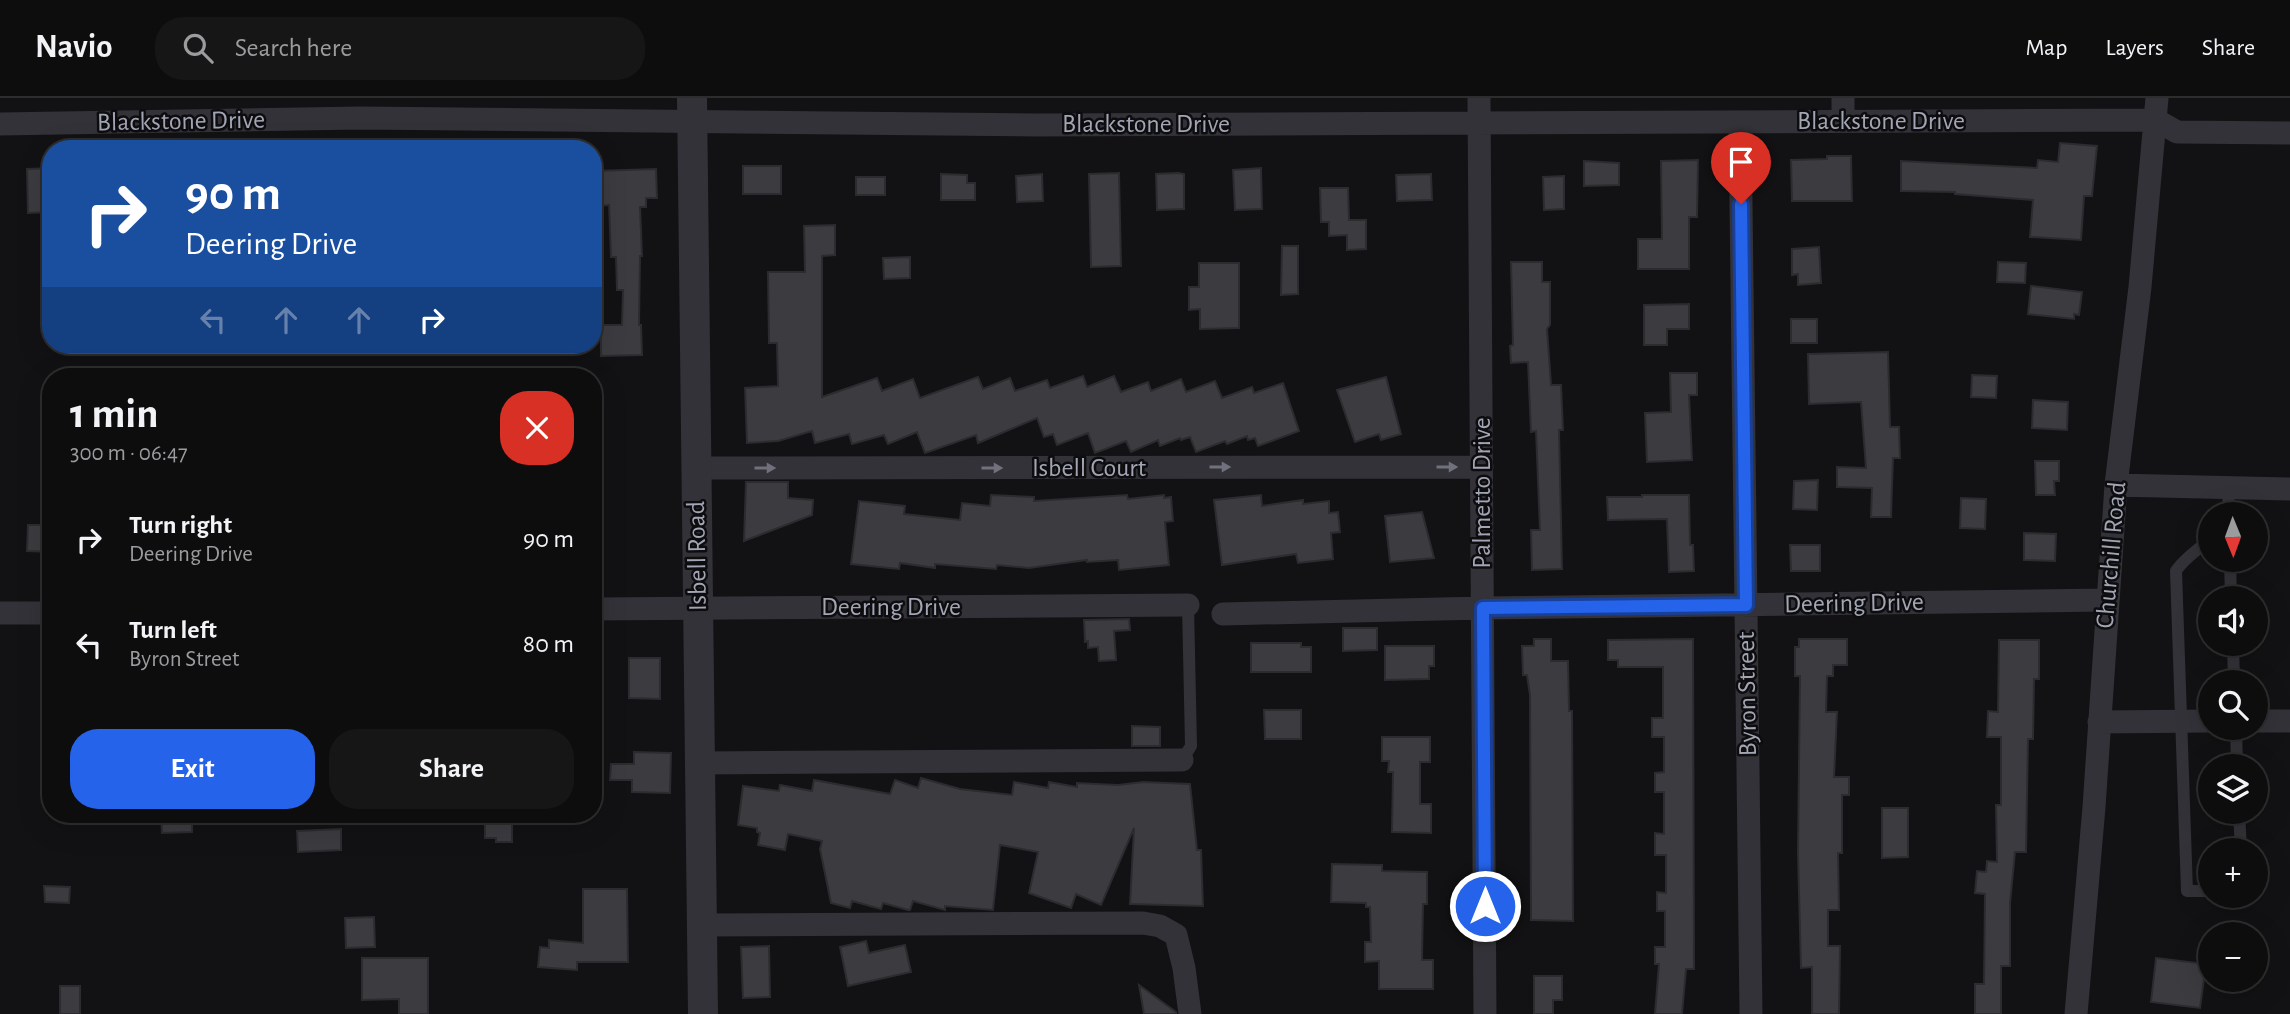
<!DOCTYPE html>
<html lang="en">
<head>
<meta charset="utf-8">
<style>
  :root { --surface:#0e0d0e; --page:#171617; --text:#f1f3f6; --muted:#9b9c9e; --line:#2e2d2e; --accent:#2563eb }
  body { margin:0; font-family:"Alegreya Sans",sans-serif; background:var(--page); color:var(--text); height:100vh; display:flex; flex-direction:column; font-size:26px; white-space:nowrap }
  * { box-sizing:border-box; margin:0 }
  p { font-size:23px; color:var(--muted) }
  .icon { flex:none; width:38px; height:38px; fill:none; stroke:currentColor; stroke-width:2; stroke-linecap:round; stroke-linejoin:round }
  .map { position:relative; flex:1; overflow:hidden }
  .details { position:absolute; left:42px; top:270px; width:560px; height:455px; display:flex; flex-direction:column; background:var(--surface); border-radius:28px; box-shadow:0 7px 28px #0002,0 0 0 2px var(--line) }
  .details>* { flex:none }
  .guide { position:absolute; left:42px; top:42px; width:560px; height:214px; border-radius:28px; box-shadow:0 7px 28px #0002,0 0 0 2px var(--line); background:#1a4fa0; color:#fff; overflow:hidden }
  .needle { width:46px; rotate:179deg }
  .controls { position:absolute; left:2198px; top:404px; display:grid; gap:14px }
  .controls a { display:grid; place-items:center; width:70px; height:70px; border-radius:50%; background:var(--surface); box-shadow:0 7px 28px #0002,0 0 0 2px var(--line); font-size:35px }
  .pin { position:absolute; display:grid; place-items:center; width:60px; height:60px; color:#fff; margin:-72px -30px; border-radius:50% 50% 50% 0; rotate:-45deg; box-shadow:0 0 7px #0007 }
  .pin .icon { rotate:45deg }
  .me { position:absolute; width:77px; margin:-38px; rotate:0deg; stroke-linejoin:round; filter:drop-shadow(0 0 5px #0008) }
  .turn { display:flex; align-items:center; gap:24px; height:147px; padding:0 28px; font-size:32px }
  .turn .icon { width:91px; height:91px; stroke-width:2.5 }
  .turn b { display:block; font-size:49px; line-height:60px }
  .lanes { display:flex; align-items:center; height:66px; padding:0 28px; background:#0003; justify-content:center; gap:35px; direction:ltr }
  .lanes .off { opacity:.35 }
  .round { display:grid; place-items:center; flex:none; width:74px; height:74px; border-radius:28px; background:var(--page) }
  .head { display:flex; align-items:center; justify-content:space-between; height:119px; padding:0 28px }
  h1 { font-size:42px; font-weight:700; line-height:52px }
  .button { display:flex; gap:14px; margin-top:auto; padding:14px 28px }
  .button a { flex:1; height:80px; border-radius:28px; background:var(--accent); color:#fff; font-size:28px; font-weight:700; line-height:80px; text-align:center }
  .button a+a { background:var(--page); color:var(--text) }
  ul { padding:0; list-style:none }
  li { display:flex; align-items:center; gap:21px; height:105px; padding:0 28px }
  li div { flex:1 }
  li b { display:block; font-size:26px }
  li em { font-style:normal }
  header { display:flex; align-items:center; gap:42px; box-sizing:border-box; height:98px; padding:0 35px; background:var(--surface); border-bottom:2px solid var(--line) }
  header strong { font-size:33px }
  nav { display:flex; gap:38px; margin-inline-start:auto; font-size:24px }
  .search { width:490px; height:63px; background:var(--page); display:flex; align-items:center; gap:18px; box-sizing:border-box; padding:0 24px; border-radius:28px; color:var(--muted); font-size:26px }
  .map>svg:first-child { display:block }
  .building { fill:#3c3b40; stroke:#2c2b2f; stroke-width:2 }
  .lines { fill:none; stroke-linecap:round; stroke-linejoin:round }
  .service { stroke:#323238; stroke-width:12 }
  .minor { stroke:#323238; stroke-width:23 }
  .tertiary { stroke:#323238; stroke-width:30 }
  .oneway { fill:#70717c }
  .route-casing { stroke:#184099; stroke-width:18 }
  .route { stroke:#2563eb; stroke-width:12 }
  .labels { text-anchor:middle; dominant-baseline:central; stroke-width:5; stroke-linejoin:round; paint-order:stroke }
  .street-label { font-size:26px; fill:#a2a5b4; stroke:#0d0c0e }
</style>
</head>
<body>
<header>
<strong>Navio</strong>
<div class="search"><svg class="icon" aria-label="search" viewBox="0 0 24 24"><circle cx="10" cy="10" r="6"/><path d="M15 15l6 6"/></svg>Search here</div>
<nav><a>Map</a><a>Layers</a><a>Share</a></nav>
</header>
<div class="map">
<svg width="2290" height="916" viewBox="0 0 2290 916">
  <rect width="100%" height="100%" fill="#121113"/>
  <path class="building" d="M2060,45L2097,48L2092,98H2084L2081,142L2030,139L2033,102L1955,96V94L1901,93V63L2037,70L2038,62L2058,64Z
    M1827,58H1851L1852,103H1792L1791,62L1827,61Z
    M1698,62L1697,119H1689V171H1638V141H1662L1661,63Z
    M1584,63L1619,65V87L1584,88Z
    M743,68H781V96H743Z
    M51,70V114L28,115L27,71Z
    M1261,70L1262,111L1235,112L1233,72Z
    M656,71L657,100H646V109H640L642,158H640L639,227H641L642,257L601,258V227H622L623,192H617L616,159H611L609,107L596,108L593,73Z
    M1119,75L1121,168L1091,169L1089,76Z
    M1178,75L1184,76V111L1157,112L1156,76Z
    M941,76L967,77V85H975V102H941Z
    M1042,76L1043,103L1017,104L1016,78Z
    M1431,76L1432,102L1397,103L1396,77Z
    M1564,78V111L1544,112L1543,79Z
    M856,79H885V97H856Z
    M1320,90H1348L1349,122H1366V151L1347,152V137L1329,138V124H1321Z
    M835,127V157L822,158V299L877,280L882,293L913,281L920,300L978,279L983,291L1010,280L1015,293L1047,282L1050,290L1083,278L1087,289L1114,278L1121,294L1148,284L1151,293L1181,281L1186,294L1215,283L1222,300L1252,289L1254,295L1283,285L1299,333L1258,348L1255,340L1248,342L1247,338L1227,346L1225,343L1196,354L1190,339L1181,342L1180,340L1160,348L1158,342L1131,354L1126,343L1095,355L1088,335L1057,347L1053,336L1044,339L1037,320L978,345L976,337L925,355L917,334L888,346L884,337L852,346L849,336L815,345L812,333L778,343L747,345L745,290L778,288L777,245H769L768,174H805L804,128Z
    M1282,148H1298V196L1281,197Z
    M1819,149L1821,185L1798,187V176L1792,177V151Z
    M910,159V180L884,181L883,160Z
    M1511,164H1542V184H1550V227L1547,231L1551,287H1561L1563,332H1559L1562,471L1532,472L1531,432H1540L1536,333L1531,334L1528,264L1511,265L1510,248L1513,247Z
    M1998,164L2026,165L2025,185L1997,184Z
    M1199,165H1239V230L1200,231V211L1189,212V189H1199Z
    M2031,188L2082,194L2079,217L2074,216V221L2028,216Z
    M1689,206V231H1667V247H1644V207Z
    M1791,221H1817V245H1791Z
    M1888,254L1890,329H1899L1900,360H1893L1891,419H1871L1872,390L1837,389V369L1866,370L1861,304L1809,306L1808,256Z
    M1670,275H1697V297H1689L1692,362L1647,364L1645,315L1671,314Z
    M1972,277L1997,278L1996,300L1971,299Z
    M1386,279L1401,336L1381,342L1379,336L1355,344L1337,292Z
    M2033,302L2068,304L2067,332L2032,330Z
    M2035,363H2059V383H2054L2055,397H2036Z
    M1818,382L1817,412L1793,411L1794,383Z
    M746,384H788V400L813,402L812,417L744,443Z
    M991,397L1034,399V403L1127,397L1128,401L1164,397V400L1171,399L1173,423L1165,424L1169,467L1119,472L1118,462L1087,464V462L1029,470L997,467L996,471L935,466V470L900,465L899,471L851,466L859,403L905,408L904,416L960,422L962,405L990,408Z
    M1261,397L1262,408L1303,402V406L1329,403V415L1338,414L1340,434L1331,435L1333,461L1298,465L1296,456L1222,467L1214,402Z
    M1642,397H1689L1690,447H1693L1694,473L1669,474L1667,421L1608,422L1607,399H1642Z
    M1961,400L1986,401L1985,431L1960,430Z
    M1422,414L1434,460L1390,464L1385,418Z
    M28,427H51V454L27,453Z
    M2024,435L2056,436L2055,463L2024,462Z
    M1790,447H1820V473H1791Z
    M1129,521L1130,532L1114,533L1116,562L1099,563L1098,549L1088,550V543L1085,544L1084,522Z
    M1343,530H1377V552L1343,553Z
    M1534,541H1551V563H1568L1569,613H1572L1573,823L1531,822L1530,597L1527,577H1523L1522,548H1534Z
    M1693,541L1694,871H1686L1682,916H1655L1659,866H1655V849H1665V813H1657V794L1666,795V757H1655V735L1664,736V694H1655V675L1664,674V639H1652V620H1663V569H1618V562H1608V542Z
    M1799,541H1847V567H1833V578H1827L1826,614H1837L1834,679H1849V697H1842V755H1838L1839,812H1828V848H1840L1839,916H1812V869L1801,870L1798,755L1800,578H1795V549H1799Z
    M1999,542H2039V581H2034L2033,641H2028L2026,754H2015L2010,805V868H2001V916H1975V886H1984L1985,796L1975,795L1977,773L1986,774L1987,763L1997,764L1996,707H2001V639H1987L1988,613L1998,614Z
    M1251,545H1301V549H1311V574H1251Z
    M1385,548H1434V568H1429V581L1385,582Z
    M629,560H660V601L629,600Z
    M1264,612H1301V641H1265Z
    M1132,628L1160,629V648H1132Z
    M1382,639H1430V664H1420V706H1431V735L1392,734L1393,674H1388L1389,663H1382Z
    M634,654L671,655L670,695L632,694V682H610L611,666H634Z
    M921,680L960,691L1012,697L1014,684L1048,690L1049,684L1077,689V685L1118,687L1143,684L1190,686L1197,752H1201L1203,808L1130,806L1134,730L1101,807L1076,796L1071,810L1029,795L1038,754L1000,747L993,812L945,808V812L913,803L910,812H908L883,805L881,811L852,803L850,810L831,805L820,751L822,743L788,736L785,752L758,747L760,735L757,734V730L738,727L743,688L779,693L780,687L812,693L814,682L890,696L895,682L918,690Z
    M1882,710H1908V759L1882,760Z
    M161,716H192V734L162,735Z
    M485,723H512V744H496V740H485Z
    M341,731V752L298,754L297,733Z
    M1332,766L1382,767V773L1427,774V806H1423L1422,862H1433V891H1379V863L1365,864V844H1371L1370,809H1366V805L1331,804Z
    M44,788L70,789L69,805L45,804Z
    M583,791H627L628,864H577V872L538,869L540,849L549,850V842L583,845Z
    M374,819L375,849L346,850L345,820Z
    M866,843L869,855L905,847L911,874L848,888L840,849Z
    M769,848L770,899L743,900L741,849Z
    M362,860H428V916H399V901L362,902Z
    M2156,860L2206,866L2200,910L2151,904Z
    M1534,878H1562V902H1553V916H1534Z
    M1139,887L1176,914V916H1144Z
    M60,888H80V916H60Z"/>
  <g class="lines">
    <path class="service" d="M2228,390L2229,416
      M2210,442C2199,450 2183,462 2176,473L2187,793H2210
      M2230,462L2231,500
      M2233,546L2234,584
      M2236,630L2237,668
      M1182,662L1191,648L1188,507
      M2239,714L2241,752"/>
    <path class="minor" d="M1479,0L1485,916
      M1843,0V23
      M1740,24L1751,916
      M0,26L360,20L1037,27L2156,22L2177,34L2290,35
      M696,370L1482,369
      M2116,387L2290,391
      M593,511L1188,507
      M0,515H51
      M1223,516L1483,510L2107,502
      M2256,623H2290
      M2099,624L2210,623
      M700,665L1182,662
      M702,827L1143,825L1160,828L1176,837L1184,870L1190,916
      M2076,916L2094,709L2116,387L2140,189L2157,0"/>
    <path class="tertiary" d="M692,0L703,916"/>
  </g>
  <defs><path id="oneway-solid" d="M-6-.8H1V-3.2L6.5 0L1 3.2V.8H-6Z" transform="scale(1.75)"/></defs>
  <g class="oneway">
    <use href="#oneway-solid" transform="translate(1220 369)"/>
    <use href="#oneway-solid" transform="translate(1447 369)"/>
    <use href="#oneway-solid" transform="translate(765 370)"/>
    <use href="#oneway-solid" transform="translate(992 370)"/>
  </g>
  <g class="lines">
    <defs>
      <path id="route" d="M1485,808L1483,510L1746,507L1741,106"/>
    </defs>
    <use href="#route" class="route-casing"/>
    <use href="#route" class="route"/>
  </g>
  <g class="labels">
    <g class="street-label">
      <text transform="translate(181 23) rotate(-1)">Blackstone Drive</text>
      <text x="1881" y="23">Blackstone Drive</text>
      <text x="1146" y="26">Blackstone Drive</text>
      <text x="1089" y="370">Isbell Court</text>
      <text transform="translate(1482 395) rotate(-90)">Palmetto Drive</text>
      <text transform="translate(2111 457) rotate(-85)">Churchill Road</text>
      <text transform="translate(697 458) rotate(-91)">Isbell Road</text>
      <text transform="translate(1854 505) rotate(-1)">Deering Drive</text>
      <text x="891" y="509">Deering Drive</text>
      <text transform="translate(1747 596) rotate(-91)">Byron Street</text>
    </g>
  </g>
</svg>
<div class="controls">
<a><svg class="needle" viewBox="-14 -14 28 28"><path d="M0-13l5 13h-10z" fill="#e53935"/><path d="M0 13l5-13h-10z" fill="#9b9c9e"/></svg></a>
<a><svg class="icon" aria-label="sound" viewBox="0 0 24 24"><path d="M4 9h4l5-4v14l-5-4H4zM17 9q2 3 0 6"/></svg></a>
<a><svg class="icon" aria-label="search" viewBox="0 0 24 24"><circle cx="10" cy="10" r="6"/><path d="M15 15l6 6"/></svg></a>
<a><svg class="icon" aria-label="layers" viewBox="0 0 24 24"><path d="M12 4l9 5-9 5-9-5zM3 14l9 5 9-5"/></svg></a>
<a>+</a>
<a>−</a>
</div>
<div class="pin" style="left:1741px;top:106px;background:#d93025"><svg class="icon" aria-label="arrive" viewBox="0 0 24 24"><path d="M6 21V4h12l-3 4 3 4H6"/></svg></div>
<svg class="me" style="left:1485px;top:808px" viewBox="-20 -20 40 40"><circle r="17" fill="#2563eb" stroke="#fff" stroke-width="3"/><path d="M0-11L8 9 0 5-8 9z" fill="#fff"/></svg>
<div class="guide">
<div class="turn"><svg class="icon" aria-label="right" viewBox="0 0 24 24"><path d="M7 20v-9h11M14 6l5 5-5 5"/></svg><div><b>90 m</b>Deering Drive</div></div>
<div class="lanes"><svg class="icon off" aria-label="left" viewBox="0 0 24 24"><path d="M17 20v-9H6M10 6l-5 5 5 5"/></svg><svg class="icon off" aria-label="ahead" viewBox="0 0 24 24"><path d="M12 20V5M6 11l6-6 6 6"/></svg><svg class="icon off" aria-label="ahead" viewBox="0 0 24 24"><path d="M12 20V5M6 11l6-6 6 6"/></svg><svg class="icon" aria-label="right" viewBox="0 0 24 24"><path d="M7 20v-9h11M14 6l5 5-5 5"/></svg></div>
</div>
<section class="details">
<div class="head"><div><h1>1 min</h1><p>300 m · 06:47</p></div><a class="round" style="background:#d93025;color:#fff"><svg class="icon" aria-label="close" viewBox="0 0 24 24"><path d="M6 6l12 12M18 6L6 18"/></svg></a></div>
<ul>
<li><svg class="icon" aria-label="right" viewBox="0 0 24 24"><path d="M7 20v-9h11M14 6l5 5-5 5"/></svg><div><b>Turn right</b><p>Deering Drive</p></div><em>90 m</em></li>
<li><svg class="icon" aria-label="left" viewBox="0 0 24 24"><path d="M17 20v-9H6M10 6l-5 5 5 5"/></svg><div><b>Turn left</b><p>Byron Street</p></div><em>80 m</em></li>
</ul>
<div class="button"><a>Exit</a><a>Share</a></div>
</section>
</div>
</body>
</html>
